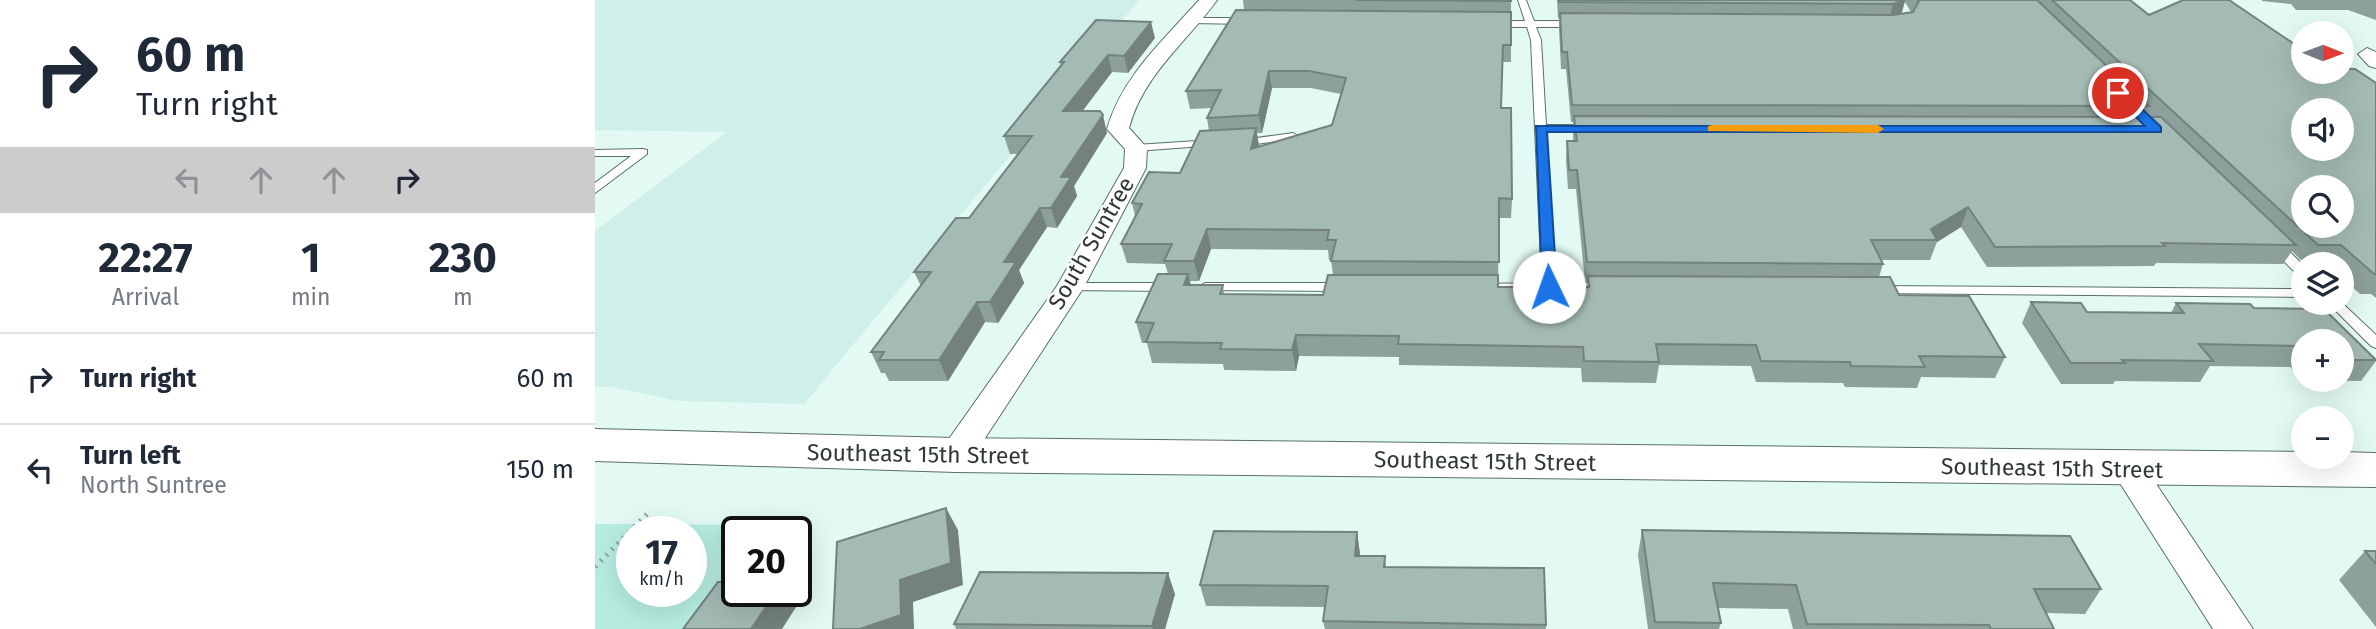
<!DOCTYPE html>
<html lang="en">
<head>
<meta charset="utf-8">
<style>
  :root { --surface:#fff; --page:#f2f2f3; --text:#1f2937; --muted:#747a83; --line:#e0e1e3 }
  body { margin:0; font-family:"Fira Sans",sans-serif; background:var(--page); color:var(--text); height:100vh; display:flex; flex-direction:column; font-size:26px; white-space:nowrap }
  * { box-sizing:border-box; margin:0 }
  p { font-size:23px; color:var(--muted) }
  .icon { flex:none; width:38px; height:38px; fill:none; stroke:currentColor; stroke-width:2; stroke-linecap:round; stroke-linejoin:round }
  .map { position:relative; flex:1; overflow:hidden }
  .sheet { display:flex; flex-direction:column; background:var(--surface); width:595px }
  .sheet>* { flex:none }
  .hud { background:#fff; color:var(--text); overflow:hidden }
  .needle { width:46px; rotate:91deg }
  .tools { position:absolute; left:1696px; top:21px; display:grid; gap:14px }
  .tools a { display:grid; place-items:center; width:63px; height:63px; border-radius:50%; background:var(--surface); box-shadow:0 7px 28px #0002; font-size:35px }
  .speed { position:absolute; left:21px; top:516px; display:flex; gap:14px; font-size:35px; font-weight:700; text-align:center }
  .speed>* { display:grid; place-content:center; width:91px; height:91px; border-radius:50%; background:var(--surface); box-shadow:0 7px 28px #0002; line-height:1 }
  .speed small { font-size:18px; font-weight:400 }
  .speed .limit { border:4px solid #111; border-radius:10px; background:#fff; color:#111 }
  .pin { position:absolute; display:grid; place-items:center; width:60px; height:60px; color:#fff; margin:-30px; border:4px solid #fff; border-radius:50%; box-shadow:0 2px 7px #0007 }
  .me { position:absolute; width:77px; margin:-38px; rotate:357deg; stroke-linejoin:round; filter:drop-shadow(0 0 5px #0008) }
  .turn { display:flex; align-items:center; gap:24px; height:147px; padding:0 21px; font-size:32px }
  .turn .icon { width:91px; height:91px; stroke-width:2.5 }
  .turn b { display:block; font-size:49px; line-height:60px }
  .lanes { display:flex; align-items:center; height:66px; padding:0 21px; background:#0003; justify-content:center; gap:35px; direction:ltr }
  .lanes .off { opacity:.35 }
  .eta { display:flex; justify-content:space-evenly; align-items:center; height:119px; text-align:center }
  .eta b { font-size:42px; font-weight:700; line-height:49px }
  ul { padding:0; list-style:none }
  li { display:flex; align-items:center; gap:21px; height:91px; padding:0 21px; border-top:2px solid var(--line) }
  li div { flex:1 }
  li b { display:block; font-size:26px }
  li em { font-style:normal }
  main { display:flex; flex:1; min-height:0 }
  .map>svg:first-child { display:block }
  .built { fill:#cfefe8 }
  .green { fill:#b7ede1; fill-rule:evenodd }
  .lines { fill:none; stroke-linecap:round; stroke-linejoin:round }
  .lane-casing { stroke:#5a6f6a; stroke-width:2 }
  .street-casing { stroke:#5a6f6a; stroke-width:2 }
  .secondary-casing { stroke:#5a6f6a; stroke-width:2 }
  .path { stroke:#90a09d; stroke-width:5; stroke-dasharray:2 6; stroke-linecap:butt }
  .lane { fill:#fff; fill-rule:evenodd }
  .street { fill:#fff; fill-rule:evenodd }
  .secondary { fill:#fff; fill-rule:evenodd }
  .wall { fill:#8da09c; fill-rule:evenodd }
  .shaded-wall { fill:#73827f }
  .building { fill:#a4bab5; stroke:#73827f; stroke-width:2; fill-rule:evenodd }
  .route { fill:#1a73e8; stroke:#114b97; stroke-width:2 }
  .slow { fill:#f59e0b }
  .labels { text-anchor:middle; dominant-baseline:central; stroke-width:5; stroke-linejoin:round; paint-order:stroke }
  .street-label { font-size:23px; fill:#2f3836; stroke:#fff }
</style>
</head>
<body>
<main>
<section class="sheet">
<div class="hud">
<div class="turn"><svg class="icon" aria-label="right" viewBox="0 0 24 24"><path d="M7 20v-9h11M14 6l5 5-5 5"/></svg><div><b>60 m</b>Turn right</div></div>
<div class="lanes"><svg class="icon off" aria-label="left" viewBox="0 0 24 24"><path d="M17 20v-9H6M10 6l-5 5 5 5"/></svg><svg class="icon off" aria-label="ahead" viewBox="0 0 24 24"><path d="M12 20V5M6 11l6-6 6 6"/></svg><svg class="icon off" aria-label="ahead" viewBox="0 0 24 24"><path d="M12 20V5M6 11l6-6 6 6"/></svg><svg class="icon" aria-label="right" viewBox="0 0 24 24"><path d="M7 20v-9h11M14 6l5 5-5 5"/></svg></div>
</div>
<div class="eta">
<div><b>22:27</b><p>Arrival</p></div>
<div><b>1</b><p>min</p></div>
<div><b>230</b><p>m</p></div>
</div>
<ul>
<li><svg class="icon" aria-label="right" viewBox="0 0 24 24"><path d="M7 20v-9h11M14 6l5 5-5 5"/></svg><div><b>Turn right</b></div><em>60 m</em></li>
<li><svg class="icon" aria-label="left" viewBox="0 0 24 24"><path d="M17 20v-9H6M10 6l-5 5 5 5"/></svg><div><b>Turn left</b><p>North Suntree</p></div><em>150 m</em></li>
</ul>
</section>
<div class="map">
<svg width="1781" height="629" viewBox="0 0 1781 629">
  <rect width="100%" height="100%" fill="#e2f9f4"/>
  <path class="built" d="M0,0H544L209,404L84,401L17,387H0V231L132,132L0,130Z"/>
  <path class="green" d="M0,524L177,525L172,532H142V573L101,629H0ZM37,532H96V592H37Z"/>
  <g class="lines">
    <defs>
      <path id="lane" d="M923,0H931L939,21H983L987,24L983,27H941L946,40L951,125H996L1001,128L996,131H951L961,287L959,290L887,291L880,287L882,284L947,283L936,40L932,27H899L895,24L899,21H930Z
        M594,18H651L655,21L651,24L597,23L593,20Z
        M698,133L703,136L702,138L647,146L641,143L647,140Z
        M617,140L623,143L621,145L541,151L535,148L541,145Z
        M48,149L52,150V154L0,193V183L36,156H0V150Z
        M1679,240L1684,241L1708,265V276L1703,275L1674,247L1673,244L1674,241Z
        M475,283H576L583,287L576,291L470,290L468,287Z
        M610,283H748L755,287L748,291L605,290L603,287Z
        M1282,286L1708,289V297L1277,293L1275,290Z
        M1746,302L1781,335V348L1776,346L1733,303Z"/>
      <path id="street" d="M604,0H622C591,43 548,75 534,128L552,148L551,168L489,287L373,464L361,467L349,464L345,455L349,446L462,286L529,168L530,149L512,129C527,76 569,40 604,0Z
        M1772,48L1781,52V68L1774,66L1763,54Z
        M1533,456L1545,460L1658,629H1618L1516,469L1521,460Z"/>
      <path id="secondary" d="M0,429L361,438L1708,452V457H1746V452L1781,453V487L361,472L0,461Z"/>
    </defs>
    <use href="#lane" class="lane-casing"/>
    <use href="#street" class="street-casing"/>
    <use href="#secondary" class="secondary-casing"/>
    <path class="path" d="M0,567L52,514"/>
    <use href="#lane" class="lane"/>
    <use href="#street" class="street"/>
    <use href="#secondary" class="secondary"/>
  </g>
  <path class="wall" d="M648,0H916V62H908L906,108L917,199L916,218H904L903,287H992L993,283H990L981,189H973L971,160L972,141H978V122H976L971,69H966L964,29V18H963L962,0H1535L1554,15L1708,72L1781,83V298L1776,294H1765L1746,277V264H1710L1697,251L1688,264L1561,263L1559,266L1392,267L1366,227L1342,242L1335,260H1286L1288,264L1284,277L1304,295L1410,357L1400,378L1326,377L1322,388L1250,387L1248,383L1161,382L1156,366L1064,365L1061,383L987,382L986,368L804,365V357L704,356L701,371L629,370L628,364L557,363L552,343H547L541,322L573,274L570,264L532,263L526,244L540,216L537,203L585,173L614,131L612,118L617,108L595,109L591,91L649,10ZM1310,2L1316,12L1306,14ZM677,88H716L746,94L737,125L664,146L662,133H667ZM1551,112L1557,117H1549ZM616,249L733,250L734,260H736L738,275L728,295L629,294L628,285H596L595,281H604Z
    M1667,0H1781V20L1753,10H1701L1696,4L1667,1Z
    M560,38L533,73L517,72L487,111L512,133L479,186L482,196L462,228L452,227L424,270L429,283L403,323L390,322L353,381H294L290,373H286L276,352L326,286L319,272L374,218L423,154H415L409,136L466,65L465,62Z
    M1436,302L1486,303L1492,312L1576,313L1581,303L1655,304L1659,308L1729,309L1781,359V361L1766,381L1707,380L1695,367L1615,366L1605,382L1520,381L1518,384H1466L1427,323ZM1708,341H1746V380H1708Z
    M1047,530L1506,589L1490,614L1451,613L1459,629H1198L1193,609L1123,608L1126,623L1124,629H1053L1043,555Z
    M762,532L765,556H790L791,567L951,625V629H730L728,621L730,607L611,606L605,585Z
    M1770,551H1781V627L1744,580Z
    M580,594L570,629H361L359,624Z"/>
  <path class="shaded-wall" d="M1310,0L1306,16L1294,20L1298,4Z
    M556,22L560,38L533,73L529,56Z
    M513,55L517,72L474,129L468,111Z
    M674,71L677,88L667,133L664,115Z
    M508,115L512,133L479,186L482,196L462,228L456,208L466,177Z
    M661,128L664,146L656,149Z
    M1373,207L1366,227L1342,242V240L1336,229Z
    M445,208L452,227L424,270L429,283L403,323L395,302L409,262Z
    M612,229L616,249L604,281L599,261Z
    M593,274L598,294L589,285Z
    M382,302L390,322L353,381L344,360Z
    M701,335L704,356L701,371L697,350Z
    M351,508L363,530L368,585L318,602L319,629H265L305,580Z
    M762,532L765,554L763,577L760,556Z
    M573,573L580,594L570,629H558L557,626Z
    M181,592H194L203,604L187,629H156Z"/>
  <path class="building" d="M760,0H916V1Z
    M964,0H1310L1298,4L964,2Z
    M1323,0H1442L1554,106L977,105L972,52H967L965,13L1298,15L1318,12L1324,1Z
    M1457,0H1535L1554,15L1588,0H1634L1708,50V72H1746V69H1760L1781,83V274H1779L1746,245H1723ZM1708,110H1746V149H1708ZM1708,187H1746V226H1708Z
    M641,10L916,12V45H908L906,108H916L917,199L904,198V262L736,261L741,240H732L734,230L612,229L599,261H569L577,244H526L547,204L537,203L554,172L585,173L605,131L661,128L656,149L737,125L751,78L714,71H674L664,115L612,118L626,90L591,91Z
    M501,20L556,22L529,56L513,55L468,111H505L508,115L466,177H476L456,208H445L409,262H421L395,302H382L344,360H284L289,352H276L336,272H319L361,218H374L437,136H409L469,62H465Z
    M979,116L1566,117L1701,245L1567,243L1570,246L1400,247L1373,207L1336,229L1342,240H1276L1288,264L992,262L982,170H974L972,141H982Z
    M563,274H593L589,285H628L625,294L728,295L733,275H903V287H994L993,276L1295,277L1304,295L1374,296L1410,357L1324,356L1330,367L1256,366L1255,362L1166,361L1161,345L1061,344L1064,362L989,361L988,347L803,344L804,336L701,335L697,350L625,349L627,343L551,342L559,323L541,322Z
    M1436,302L1486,303L1492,312L1589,313L1581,303L1655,304L1659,308L1729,309L1781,360H1746V341H1708V346L1604,344L1618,361L1527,360L1530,363H1476Z
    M351,508L356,563L305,580L306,615L265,629H238L242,542Z
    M1047,530L1475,536L1506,589H1439L1459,629H1396L1394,625L1212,624L1201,585L1118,583L1126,623L1060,622Z
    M619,531L762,532L760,556H790L789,567L949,568L951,625L728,621L733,586L605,585Z
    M1770,551H1781V564Z
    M385,572L573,573L557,626L359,624Z
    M123,582H142V592H181L156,629H88Z"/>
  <path class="route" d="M1519,90H1527L1566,127V132H952L962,287L954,292L947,287L941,126H1550L1519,95Z"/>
  <path class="slow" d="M1118,125H1283L1289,129L1283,133L1113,131V126Z"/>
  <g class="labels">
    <g class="street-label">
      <text transform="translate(496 243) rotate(-60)">South Suntree</text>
      <text transform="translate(323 454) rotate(1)">Southeast 15th Street</text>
      <text transform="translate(890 461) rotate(1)">Southeast 15th Street</text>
      <text transform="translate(1457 468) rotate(1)">Southeast 15th Street</text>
    </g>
  </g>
</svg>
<div class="tools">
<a><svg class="needle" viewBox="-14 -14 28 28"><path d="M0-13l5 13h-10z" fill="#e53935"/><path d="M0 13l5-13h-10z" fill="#747a83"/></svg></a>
<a><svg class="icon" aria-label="sound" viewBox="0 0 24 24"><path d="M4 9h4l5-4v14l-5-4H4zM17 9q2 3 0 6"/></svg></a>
<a><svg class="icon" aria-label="search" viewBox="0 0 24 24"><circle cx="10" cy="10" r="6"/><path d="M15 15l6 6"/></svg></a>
<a><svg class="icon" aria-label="layers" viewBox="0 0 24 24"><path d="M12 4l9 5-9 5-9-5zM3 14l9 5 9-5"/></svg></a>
<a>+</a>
<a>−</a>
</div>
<div class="speed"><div>17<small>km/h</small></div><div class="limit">20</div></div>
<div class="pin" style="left:1523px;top:93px;background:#d93025"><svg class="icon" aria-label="arrive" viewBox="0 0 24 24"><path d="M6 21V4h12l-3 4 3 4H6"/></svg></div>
<svg class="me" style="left:954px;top:287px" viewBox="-20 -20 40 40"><circle r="19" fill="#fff"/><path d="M0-13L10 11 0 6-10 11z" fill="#1a73e8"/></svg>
</div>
</main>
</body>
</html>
